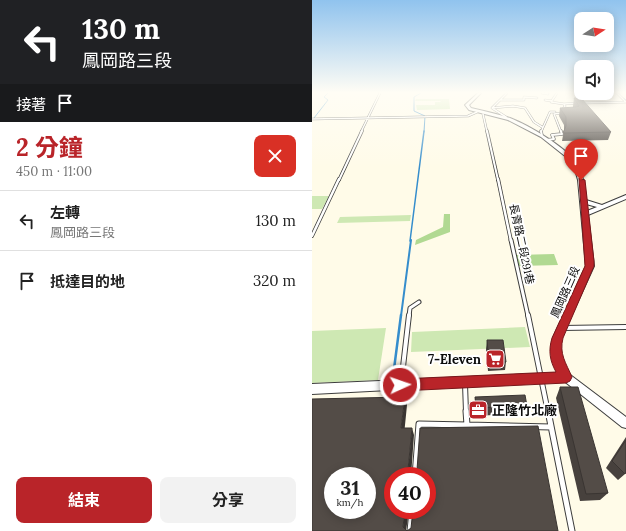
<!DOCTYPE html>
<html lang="zh-TW">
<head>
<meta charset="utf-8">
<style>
  :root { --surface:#fff; --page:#f2f2f2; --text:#222; --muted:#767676; --line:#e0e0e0; --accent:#b92429 }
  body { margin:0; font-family:Lora,"Noto Sans TC",serif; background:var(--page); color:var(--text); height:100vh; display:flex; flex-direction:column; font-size:15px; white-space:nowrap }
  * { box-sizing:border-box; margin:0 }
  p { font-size:13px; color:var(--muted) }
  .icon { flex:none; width:22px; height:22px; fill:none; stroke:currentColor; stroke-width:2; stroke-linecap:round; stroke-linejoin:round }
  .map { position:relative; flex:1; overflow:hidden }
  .side { display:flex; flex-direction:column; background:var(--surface); width:312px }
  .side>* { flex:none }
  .top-card { background:#202124; color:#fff; overflow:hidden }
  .needle { width:26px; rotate:78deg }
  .buttons { position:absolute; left:262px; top:12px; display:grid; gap:8px }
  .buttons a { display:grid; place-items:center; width:40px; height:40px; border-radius:8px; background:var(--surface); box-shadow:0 2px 10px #0003; font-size:20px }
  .speed { position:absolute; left:12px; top:467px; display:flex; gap:8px; font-size:20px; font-weight:700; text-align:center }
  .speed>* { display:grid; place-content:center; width:52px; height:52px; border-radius:50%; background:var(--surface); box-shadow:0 2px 10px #0003; line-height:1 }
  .speed small { font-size:10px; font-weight:400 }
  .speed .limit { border:6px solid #d22; background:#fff; color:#111 }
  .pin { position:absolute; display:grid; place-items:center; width:34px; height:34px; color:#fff; margin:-41px -17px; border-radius:50% 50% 50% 0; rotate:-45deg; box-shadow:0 0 4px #0007 }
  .pin .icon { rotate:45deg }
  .me { position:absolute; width:44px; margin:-22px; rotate:87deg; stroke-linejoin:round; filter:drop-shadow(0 0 3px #0008) }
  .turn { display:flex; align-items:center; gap:14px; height:84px; padding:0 16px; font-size:18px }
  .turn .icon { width:52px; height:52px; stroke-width:2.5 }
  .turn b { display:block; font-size:28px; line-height:34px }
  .then { display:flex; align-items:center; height:38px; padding:0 16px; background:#0003; gap:8px; font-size:15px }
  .round { display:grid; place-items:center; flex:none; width:42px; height:42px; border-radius:8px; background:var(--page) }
  .summary { display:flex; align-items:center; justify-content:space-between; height:68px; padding:0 16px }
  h1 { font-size:24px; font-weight:700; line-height:30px; color:var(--accent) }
  .button { display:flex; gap:8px; margin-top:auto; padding:8px 16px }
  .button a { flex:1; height:46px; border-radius:8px; background:var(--accent); color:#fff; font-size:16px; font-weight:700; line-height:46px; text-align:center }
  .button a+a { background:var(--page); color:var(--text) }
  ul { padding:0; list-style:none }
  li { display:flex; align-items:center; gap:12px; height:60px; padding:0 16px; border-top:1px solid var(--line) }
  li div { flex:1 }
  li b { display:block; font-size:15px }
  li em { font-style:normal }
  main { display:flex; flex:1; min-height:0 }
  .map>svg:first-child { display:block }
  .green { fill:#cee8b3 }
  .forest { fill:#b1d992 }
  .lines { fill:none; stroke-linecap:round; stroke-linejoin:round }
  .stream-far3 { stroke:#358dcc; stroke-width:1 }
  .stream-far2 { stroke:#358dcc; stroke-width:1.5 }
  .stream-far1 { stroke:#358dcc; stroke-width:2 }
  .stream { stroke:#358dcc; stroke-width:2.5 }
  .service-far5-casing { stroke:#3d3d3d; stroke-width:2.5 }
  .service-far4-casing { stroke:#3d3d3d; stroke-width:3.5 }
  .service-far3-casing { stroke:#3d3d3d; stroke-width:4 }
  .service-far2-casing { stroke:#3d3d3d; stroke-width:5 }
  .service-far1-casing { stroke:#3d3d3d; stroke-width:6 }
  .service-casing { stroke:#3d3d3d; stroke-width:7 }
  .tertiary-casing { stroke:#3d3d3d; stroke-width:2 }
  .service-far5 { stroke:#fff; stroke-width:1.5 }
  .service-far4 { stroke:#fff; stroke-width:2 }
  .service-far3 { stroke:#fff; stroke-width:2.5 }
  .service-far2 { stroke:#fff; stroke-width:3 }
  .service-far1 { stroke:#fff; stroke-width:4 }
  .service { stroke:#fff; stroke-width:5 }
  .tertiary { fill:#fff; fill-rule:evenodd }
  .wall { fill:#47413d }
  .shaded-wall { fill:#3a3532 }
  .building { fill:#534c47; stroke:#3a3532; fill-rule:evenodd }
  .route { fill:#b92429; stroke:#78171b }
  .labels { text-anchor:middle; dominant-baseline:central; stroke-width:4; stroke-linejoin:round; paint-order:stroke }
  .street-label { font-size:11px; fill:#0a0a0a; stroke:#fff }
  .near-poi-label { font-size:13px; font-weight:bold; fill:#0a0a0a; stroke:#fff; text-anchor:end }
</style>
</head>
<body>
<main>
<section class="side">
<div class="top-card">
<div class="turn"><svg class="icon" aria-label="left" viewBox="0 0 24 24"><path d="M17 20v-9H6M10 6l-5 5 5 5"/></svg><div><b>130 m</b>鳳岡路三段</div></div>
<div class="then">接著<svg class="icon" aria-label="arrive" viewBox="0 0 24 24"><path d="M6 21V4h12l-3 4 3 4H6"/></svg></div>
</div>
<div class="summary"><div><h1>2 分鐘</h1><p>450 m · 11:00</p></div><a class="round" style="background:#d93025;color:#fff"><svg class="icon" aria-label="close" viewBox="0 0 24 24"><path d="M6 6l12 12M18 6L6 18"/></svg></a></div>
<ul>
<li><svg class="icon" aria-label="left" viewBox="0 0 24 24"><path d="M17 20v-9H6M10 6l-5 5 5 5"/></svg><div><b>左轉</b><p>鳳岡路三段</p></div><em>130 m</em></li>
<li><svg class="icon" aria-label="arrive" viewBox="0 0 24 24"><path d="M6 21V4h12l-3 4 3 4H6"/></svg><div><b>抵達目的地</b></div><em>320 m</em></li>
</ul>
<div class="button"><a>結束</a><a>分享</a></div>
</section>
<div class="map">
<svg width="314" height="531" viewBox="0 0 314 531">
  <rect width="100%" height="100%" fill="#fffbe8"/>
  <path class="green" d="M104,99H137L138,109L105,110L104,105H123V102H128L129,101H103Z
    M0,196H17L10,209H0Z
    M99,215L98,221L25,223L28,217Z
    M213,327L218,347L99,352L100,332Z
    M74,328L66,380L0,383V331Z"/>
  <path class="forest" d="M132,214H138V232L103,245L104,240L131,227Z
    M242,254L246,265L207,266L204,255Z"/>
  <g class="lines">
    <path class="stream-far3" d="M109,93L102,97V111L113,116L112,132
      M307,95L314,100
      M2,118L16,100L12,97L16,93"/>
    <path class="stream-far2" d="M98,241L112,131"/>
    <path class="stream-far1" d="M89,316L99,240"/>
    <path class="stream" d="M82,369L89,315"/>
    <defs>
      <path id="service-far5" d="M230,93L236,94
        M245,93L239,102L252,104L253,106L250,111
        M305,93L314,102
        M189,100H212V97L225,98
        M233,100L240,101
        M270,103L314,102
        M252,104L265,103
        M180,108L201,106L213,108L222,122L230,127
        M171,114L175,132
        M194,117L180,108L195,93
        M0,119L156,116L165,112
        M49,132L68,93
        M229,132L238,112H243
        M249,132L242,114L250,113"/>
      <path id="service-far4" d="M175,131L186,180
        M229,131L230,136
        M235,140L242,139L240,135L250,134L249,131
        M27,180L50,131"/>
      <path id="service-far3" d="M186,179L199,241
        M0,236L27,179"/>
      <path id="service-far2" d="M199,240L216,316
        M97,316L98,308L107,302"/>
      <path id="service-far1" d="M216,315L236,412
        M250,328L314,327
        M89,384L97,315
        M153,384L154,412"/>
      <path id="service" d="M154,411L155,425L239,427
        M236,411L260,531
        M103,476L107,424L155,425
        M98,531L100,510"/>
      <path id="tertiary" d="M166,93H169L157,105L159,108C172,111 186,114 198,118C216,125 258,149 267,167C272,178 273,188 274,200L290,205L314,195V199L276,215L282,266L249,338L247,347L249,361L257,374L314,417V428L310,427L252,381L0,394V384L246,373C240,361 238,351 241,338L274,266L266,180L262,166L253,156L229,137L196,120L157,110L153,105ZM274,204L285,207L275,211Z"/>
    </defs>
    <use href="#service-far5" class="service-far5-casing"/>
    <use href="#service-far4" class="service-far4-casing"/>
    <use href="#service-far3" class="service-far3-casing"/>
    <use href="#service-far2" class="service-far2-casing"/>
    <use href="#service-far1" class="service-far1-casing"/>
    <use href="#service" class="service-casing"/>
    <use href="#tertiary" class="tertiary-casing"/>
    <use href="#service-far5" class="service-far5"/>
    <use href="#service-far4" class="service-far4"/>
    <use href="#service-far3" class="service-far3"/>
    <use href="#service-far2" class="service-far2"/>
    <use href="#service-far1" class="service-far1"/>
    <use href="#service" class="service"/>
    <use href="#tertiary" class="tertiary"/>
  </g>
  <path class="wall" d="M262,98L299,132L296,140L250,141L252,130V125L247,116L248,108H261V106Z
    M175,340L194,362L193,370L176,371L174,349Z
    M248,387L296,493L288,500L268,501L244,398Z
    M163,397L215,406L213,413L164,416Z
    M314,437V472L313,474L306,480L294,468Z"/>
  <path class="shaded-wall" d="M93,397L95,405L92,435L89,428Z
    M100,428L102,435L99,476L96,470Z
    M93,510H97L94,531L91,527Z"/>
  <path class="building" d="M262,98H269L299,132L251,133L254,126V117L248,108L264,107L267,106Z
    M175,340H191L194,362H177Z
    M248,387H266L296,493L274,494Z
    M213,395L215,406L164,408L163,397Z
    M93,397L89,428H100L96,470L98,473L101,474L105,470L108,428L226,426L246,531H95L99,528L101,510H115V476H81V510H93L91,527L95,531H0V399ZM21,476H55V510H21Z
    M314,440V472L313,474L300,461Z"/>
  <linearGradient id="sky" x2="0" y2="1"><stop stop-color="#90c3ee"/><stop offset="0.55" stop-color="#fffdf5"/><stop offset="1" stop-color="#fffdf5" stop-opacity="0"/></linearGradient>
  <rect width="314" height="168" fill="url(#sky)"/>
  <path class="route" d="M267,178L273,180L282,261V266L251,338C247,354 254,363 260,377L258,381L254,383L88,391L84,390L82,385L84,381L88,379L244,372C238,361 236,351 240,338L273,266Z"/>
  <defs>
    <symbol id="supermarket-square" viewBox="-11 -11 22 22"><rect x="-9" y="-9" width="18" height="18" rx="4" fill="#b92429" stroke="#fff"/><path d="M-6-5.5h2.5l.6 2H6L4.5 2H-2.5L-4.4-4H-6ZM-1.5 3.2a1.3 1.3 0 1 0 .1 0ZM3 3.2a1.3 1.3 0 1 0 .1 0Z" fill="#fff"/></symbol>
    <symbol id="office-square" viewBox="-11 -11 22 22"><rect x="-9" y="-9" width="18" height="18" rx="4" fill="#b92429" stroke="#fff"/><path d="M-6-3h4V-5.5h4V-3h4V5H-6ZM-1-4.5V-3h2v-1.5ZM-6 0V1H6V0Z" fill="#fff"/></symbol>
  </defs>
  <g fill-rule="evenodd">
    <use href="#supermarket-square" x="172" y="348" width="22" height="22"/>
    <use href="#office-square" x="155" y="399" width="22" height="22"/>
  </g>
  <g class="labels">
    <g class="street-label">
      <text transform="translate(210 244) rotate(78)">長青路二段291巷</text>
      <text transform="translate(253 292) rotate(-66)">鳳岡路三段</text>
    </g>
    <g class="near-poi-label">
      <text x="169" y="359">7-Eleven</text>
      <text x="180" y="410" text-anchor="start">正隆竹北廠</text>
    </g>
  </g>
</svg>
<div class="buttons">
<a><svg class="needle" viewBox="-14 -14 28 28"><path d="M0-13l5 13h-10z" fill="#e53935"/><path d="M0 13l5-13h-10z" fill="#767676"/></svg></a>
<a><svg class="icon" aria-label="sound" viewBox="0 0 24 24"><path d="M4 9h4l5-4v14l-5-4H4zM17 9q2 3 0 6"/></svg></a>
</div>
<div class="speed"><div>31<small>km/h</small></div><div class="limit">40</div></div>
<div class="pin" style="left:269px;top:180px;background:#d93025"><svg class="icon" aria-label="arrive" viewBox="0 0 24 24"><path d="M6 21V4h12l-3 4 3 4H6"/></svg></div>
<svg class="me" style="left:88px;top:385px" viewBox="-20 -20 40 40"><circle r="17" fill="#b92429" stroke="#fff" stroke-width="3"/><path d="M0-11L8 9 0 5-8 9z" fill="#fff"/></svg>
</div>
</main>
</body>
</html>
